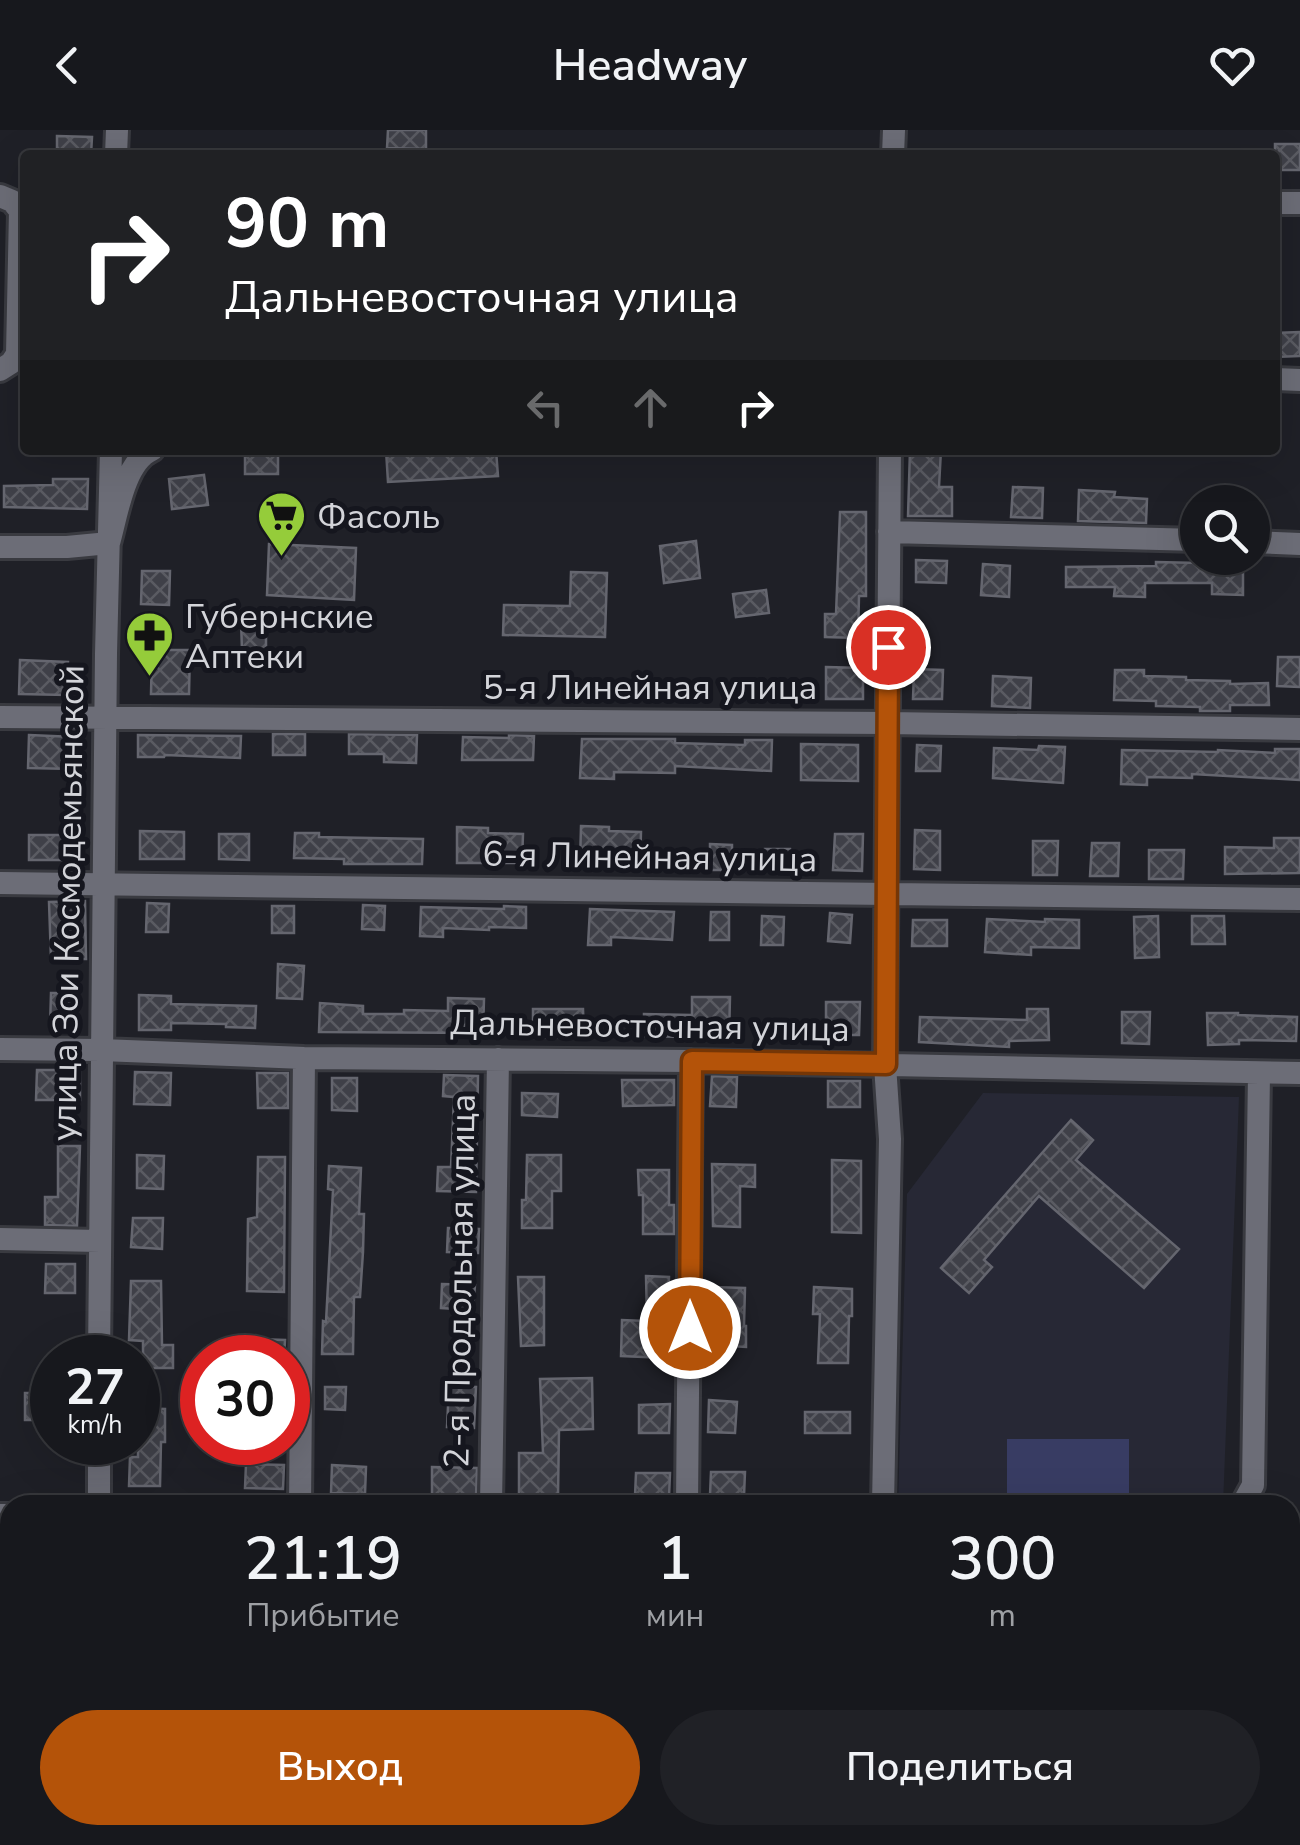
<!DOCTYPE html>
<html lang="ru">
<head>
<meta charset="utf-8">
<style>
  :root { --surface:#17181d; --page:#202126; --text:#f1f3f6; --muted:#9ea0a4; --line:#36373b; --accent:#b45309 }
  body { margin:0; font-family:"Nunito Sans",sans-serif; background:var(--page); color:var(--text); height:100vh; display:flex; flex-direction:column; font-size:38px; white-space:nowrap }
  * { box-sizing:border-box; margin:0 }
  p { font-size:32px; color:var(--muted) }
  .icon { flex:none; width:55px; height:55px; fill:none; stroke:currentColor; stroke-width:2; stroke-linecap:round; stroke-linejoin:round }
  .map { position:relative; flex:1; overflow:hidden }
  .side { position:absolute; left:0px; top:1365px; width:1300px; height:350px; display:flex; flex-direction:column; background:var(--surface); border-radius:30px 30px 0 0; box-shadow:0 10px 40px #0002,0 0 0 2px var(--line) }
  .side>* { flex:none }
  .top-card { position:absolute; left:20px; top:20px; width:1260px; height:305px; border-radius:10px; box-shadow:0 10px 40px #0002,0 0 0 2px var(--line); background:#202124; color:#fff; overflow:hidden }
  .fabs { position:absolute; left:1180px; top:355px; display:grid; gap:20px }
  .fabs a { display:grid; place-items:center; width:90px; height:90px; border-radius:50%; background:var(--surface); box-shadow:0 10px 40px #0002,0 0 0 2px var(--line); font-size:50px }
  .speed { position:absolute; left:30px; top:1205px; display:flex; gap:20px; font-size:50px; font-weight:700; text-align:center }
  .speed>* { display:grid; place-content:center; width:130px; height:130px; border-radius:50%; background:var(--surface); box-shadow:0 10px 40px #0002,0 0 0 2px var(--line); line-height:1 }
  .speed small { font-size:25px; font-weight:400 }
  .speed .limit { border:15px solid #d22; background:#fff; color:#111 }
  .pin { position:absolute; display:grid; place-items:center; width:85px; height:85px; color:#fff; margin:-42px; border:5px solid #fff; border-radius:50%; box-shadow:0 2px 10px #0007 }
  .me { position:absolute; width:110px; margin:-55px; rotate:0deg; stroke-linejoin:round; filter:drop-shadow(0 0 8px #0008) }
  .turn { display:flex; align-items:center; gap:35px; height:210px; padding:0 40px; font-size:45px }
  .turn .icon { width:130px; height:130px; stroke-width:2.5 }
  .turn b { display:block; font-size:70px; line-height:85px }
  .lanes { display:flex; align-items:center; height:95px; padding:0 40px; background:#0003; justify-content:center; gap:50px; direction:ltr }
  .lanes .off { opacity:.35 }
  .eta { display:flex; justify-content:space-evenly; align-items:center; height:170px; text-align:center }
  .eta b { font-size:60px; font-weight:600; line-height:70px }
  .primary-button { display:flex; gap:20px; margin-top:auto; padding:20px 40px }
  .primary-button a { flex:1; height:115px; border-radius:60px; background:var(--accent); color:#fff; font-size:40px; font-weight:600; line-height:115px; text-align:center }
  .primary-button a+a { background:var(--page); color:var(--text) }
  header { display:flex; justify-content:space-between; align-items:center; height:130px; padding:0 40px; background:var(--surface); font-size:45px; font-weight:600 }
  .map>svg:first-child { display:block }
  .built { fill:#272835 }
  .pitch { fill:#383c63 }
  .building { fill:url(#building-cross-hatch); stroke:#65666f; stroke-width:2.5 }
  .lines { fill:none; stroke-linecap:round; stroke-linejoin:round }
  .street-casing { stroke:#393a40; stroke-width:28 }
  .street { stroke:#6c6d77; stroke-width:22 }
  .route-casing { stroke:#753606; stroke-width:25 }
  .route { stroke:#b45309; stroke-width:18 }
  .labels { text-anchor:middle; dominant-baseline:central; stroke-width:10; stroke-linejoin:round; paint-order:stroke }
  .poi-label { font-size:35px; fill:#d3d4d9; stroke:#15161e; text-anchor:start }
  .street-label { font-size:35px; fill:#d3d4d9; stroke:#15161e }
</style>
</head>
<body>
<header><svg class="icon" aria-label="back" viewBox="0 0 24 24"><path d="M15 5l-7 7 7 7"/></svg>Headway<svg class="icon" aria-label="heart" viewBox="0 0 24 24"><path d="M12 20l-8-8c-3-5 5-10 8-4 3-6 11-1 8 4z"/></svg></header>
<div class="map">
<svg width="1300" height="1715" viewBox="0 0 1300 1715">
  <defs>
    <pattern id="building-cross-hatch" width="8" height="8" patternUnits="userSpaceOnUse" patternTransform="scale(2.5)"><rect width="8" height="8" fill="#3f4048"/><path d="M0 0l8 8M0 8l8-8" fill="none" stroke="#5a5b62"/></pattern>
  </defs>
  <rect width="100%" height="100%" fill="#1f2027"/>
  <path class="built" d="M983,963L1239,967L1223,1375H898L907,1064Z"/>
  <path class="pitch" d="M1007,1309H1129V1367H1007Z"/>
  <path class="building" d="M388,0H426V19L387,18Z
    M57,6L92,7L91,25H57Z
    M1275,14H1300V40H1275Z
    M1300,202V226L1275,227V203Z
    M245,320H278V344H245Z
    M386,320H496L498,346L388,352Z
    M910,320H941L939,357H952V386H908Z
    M204,345L208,375L172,379L169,349Z
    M53,349H88L87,379L4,377V356L53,355Z
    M1013,357L1043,358L1042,388L1011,387Z
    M1079,360L1115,362L1114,367L1147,369L1146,393L1078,391Z
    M840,382H866V466H859L858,508L825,507V484H836Z
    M696,411L700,448L664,453L660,416Z
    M269,414L356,418L354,470L267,465Z
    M916,430L947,431L946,453L916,452Z
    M1156,432L1243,434V465L1212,464V453H1145V467L1114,466L1115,457H1066V437L1156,436Z
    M983,434L1010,436L1009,467L981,465Z
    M142,441H170L169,475L141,474Z
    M571,442L607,443L605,507L503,505L504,475L570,476Z
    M766,460L769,483L736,487L733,464Z
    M241,490H266V522L242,521Z
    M152,520H190L189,564H151Z
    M1278,527H1300V557L1277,556Z
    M20,530L68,532L67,565L19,564Z
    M826,537L863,538V569H826Z
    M914,539L943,540L942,569H913Z
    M1115,540H1144V546L1186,547V550L1230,551V554L1268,553L1269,575H1230V581H1200V577L1156,576V571L1114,570Z
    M993,546L1031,548L1030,578L992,576Z
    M273,604H305V625H273Z
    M349,604L417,605L416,633L384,632V624H349Z
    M29,605L74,607L73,639L28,638Z
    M138,605L241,606L240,628L165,625L164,627H138Z
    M509,605L534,606L533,630H462L463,607L509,608Z
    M582,609H675V613L745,615V610H772L771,641L675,636V643L614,642V649L580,648Z
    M801,614L858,615V651L801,650Z
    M917,615L941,616L940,641H916Z
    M1039,616L1065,617L1063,653L993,648L994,618L1038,620Z
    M1275,619H1300V650L1192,644V648L1147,647V655L1121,654L1122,620L1218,622V620L1275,623Z
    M581,696L609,697V701L641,702L640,735L580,734Z
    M457,697L488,698V703L523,704L522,733H457Z
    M915,700L940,701V740L914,739Z
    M140,701L184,702V729H140Z
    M295,703H319V707L423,709L422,734H344V729L294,728Z
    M219,704H249V730L219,729Z
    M835,704H863L862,741L833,740Z
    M29,705H75V730H29Z
    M1274,708H1300V743L1225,744V717L1274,718Z
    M1033,711H1058L1057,745H1033Z
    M1092,713H1119L1118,746H1090Z
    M710,714L732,715V740H710Z
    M765,719H790L791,740H766Z
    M1149,720H1184L1183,749H1149Z
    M85,771L86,829H51L49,772Z
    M147,773L169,774L168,802H146Z
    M363,775L385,776L384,800L362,799Z
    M272,776H294V803H272Z
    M504,776L526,777V798L489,797V800L443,798V807L420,806L421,777L504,779Z
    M590,779L674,782L672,810L611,807V815H588Z
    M711,782H729V810H710Z
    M830,783L852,785L850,813L828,811Z
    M762,786L784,787L783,815H761Z
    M1158,786L1159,827L1135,828L1134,787Z
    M1192,786H1224L1225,814H1192Z
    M987,789L1045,792V789L1079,790V818L1031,817V825L985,822Z
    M913,790H947V816H912Z
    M278,834L304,836L302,869L277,868Z
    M51,863H76V898H50Z
    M139,865L171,866V874L256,876L255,898L226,897V894L171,893V900H139Z
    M692,867H730L729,908L644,906V884L692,885Z
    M448,868L484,869L483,903L319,902L320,873L363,876V884H404V880L448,881Z
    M826,872H860L859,905H826Z
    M533,879H583L584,907H533Z
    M1027,879H1048L1049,910L1009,911V917L919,912L920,887L1027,890Z
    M1122,882H1150L1149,914L1122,913Z
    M1207,883H1238V885L1297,887L1296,911L1239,910V914L1208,915Z
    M37,940H80V970H36Z
    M135,942L171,943L170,975L134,974Z
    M257,943H288V978H258Z
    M444,945L478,946L476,1062L437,1061L438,1037H451L454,967L443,966Z
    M712,946L737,947L736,977L710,976Z
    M332,948H357V981L332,980Z
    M622,950H674V975L623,976Z
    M828,951H860V977H828Z
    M522,963L558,964L557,987L522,985Z
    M1071,990L1093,1010L1076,1030L1179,1119L1144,1158L1039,1066L984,1130L992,1137L969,1163L941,1138Z
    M58,1016H80L77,1096L45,1095V1067H58Z
    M137,1025L164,1026L163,1059L137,1058Z
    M527,1025H561V1061H552V1098H522V1070H526Z
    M258,1027H285L284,1162L247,1161L248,1089L257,1087Z
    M832,1030L861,1031V1103L832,1102Z
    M712,1034L755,1035V1057L740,1056V1097L713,1096Z
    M329,1036L361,1038L359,1084H364L363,1122L360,1167H354L353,1224H322L323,1191L326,1192L333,1060L328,1059Z
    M638,1040H669V1075H674V1104H643V1065H639Z
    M133,1088H163L162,1119L131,1117Z
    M448,1098L479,1099L478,1123L447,1122Z
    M46,1134H75V1163H45Z
    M646,1146L669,1147L666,1228L621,1226L622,1190L647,1191Z
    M518,1147H544V1215L521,1216Z
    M131,1151H161L162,1215H173V1238H143V1211L129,1210Z
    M442,1154L475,1155L473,1180L441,1178Z
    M710,1157L745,1158L744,1196H746V1217L711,1215Z
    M814,1157L852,1159V1186H849L848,1233H818L820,1184H813Z
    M256,1209L285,1210L284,1228H256Z
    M592,1248L593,1299L559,1300L558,1367L519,1366V1323H543L540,1249Z
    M449,1256L476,1257L474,1298L447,1297Z
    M325,1257H346L345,1280L325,1279Z
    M25,1263H49V1290H25Z
    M709,1270L737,1272L735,1303L708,1302Z
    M670,1274L669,1303H639V1275Z
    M138,1278L165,1279V1312H161L160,1356H129L130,1327H138Z
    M805,1282H850V1303H805Z
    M246,1334L284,1335L283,1359L245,1358Z
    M332,1335L366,1337L365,1364L331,1363Z
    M432,1337L477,1338L476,1366H432Z
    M711,1342H745L744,1366L710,1365Z
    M636,1343H670L669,1367L635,1366Z"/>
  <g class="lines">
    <defs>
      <path id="street" d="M116,25L117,0
        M893,25L894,0
        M0,66L12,71L20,81L17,224L11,233L0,240
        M1275,73H1300
        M1275,249L1300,250
        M889,402L1198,410
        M1252,412L1300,414
        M0,417H67L109,413C117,385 124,332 152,320
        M0,587L888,593L1300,599
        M0,753L1300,769
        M0,919L101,920L304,928L691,931L1300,943
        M0,1109L100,1111
        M99,1228L106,524L111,320
        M99,1375V1312
        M300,1375L304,928
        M491,1375L498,929
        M687,1375L691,931
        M883,1375L890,1009L885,935L890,320
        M1242,1375L1253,1355L1259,944
        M0,1385H10
        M1290,1419H1300
        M93,1715V1705
        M293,1715V1705
        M488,1715V1705
        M684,1715V1705
        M875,1715L876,1705
        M1070,1715V1705
        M1260,1715V1705"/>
    </defs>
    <use href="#street" class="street-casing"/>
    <use href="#street" class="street"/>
  </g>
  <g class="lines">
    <defs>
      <path id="route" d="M690,1198L692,931L886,934L888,517"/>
    </defs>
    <use href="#route" class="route-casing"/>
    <use href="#route" class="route"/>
  </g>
  <defs>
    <symbol id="supermarket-pin" viewBox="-11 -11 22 30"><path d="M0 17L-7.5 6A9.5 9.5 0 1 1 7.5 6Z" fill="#95cc3a" stroke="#15161e"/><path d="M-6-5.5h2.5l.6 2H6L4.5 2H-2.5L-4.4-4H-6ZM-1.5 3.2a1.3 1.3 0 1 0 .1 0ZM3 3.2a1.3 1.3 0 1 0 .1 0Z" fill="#111"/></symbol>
    <symbol id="pharmacy-pin" viewBox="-11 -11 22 30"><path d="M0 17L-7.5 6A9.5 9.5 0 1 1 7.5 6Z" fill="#95cc3a" stroke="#15161e"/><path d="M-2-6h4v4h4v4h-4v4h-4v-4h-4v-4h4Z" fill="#111"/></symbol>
  </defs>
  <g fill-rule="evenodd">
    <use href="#supermarket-pin" x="254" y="358" width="55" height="75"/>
    <use href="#pharmacy-pin" x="122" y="478" width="55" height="75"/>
  </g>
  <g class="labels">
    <g class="poi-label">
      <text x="317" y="386">Фасоль</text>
      <text x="185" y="486">Губернские<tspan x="185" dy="40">Аптеки</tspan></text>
    </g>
    <g class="street-label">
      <text x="650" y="557">5-я Линейная улица</text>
      <text transform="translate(650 727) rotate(1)">6-я Линейная улица</text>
      <text transform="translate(68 773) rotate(-89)">улица Зои Космодемьянской</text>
      <text transform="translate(650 896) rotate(1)">Дальневосточная улица</text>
      <text transform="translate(460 1151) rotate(-89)">2-я Продольная улица</text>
    </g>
  </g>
</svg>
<div class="fabs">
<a><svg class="icon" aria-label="search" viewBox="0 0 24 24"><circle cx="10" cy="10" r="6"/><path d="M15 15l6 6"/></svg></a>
</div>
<div class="speed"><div>27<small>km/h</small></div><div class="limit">30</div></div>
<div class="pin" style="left:888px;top:517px;background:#d93025"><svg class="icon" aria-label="arrive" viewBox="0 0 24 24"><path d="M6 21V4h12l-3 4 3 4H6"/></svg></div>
<svg class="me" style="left:690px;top:1198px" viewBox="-20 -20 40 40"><circle r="17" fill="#b45309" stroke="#fff" stroke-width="3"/><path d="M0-11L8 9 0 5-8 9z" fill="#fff"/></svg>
<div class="top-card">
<div class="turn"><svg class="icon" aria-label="right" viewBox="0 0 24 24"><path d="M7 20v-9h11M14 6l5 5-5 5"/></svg><div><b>90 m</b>Дальневосточная улица</div></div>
<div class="lanes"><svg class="icon off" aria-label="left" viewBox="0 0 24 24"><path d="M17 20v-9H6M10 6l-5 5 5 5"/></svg><svg class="icon off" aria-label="ahead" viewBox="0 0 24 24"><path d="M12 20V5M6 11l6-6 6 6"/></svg><svg class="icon" aria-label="right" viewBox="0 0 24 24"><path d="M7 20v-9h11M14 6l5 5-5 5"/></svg></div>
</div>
<section class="side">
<div class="eta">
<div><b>21:19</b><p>Прибытие</p></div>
<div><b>1</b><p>мин</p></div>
<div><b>300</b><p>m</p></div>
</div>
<div class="primary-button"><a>Выход</a><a>Поделиться</a></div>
</section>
</div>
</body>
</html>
